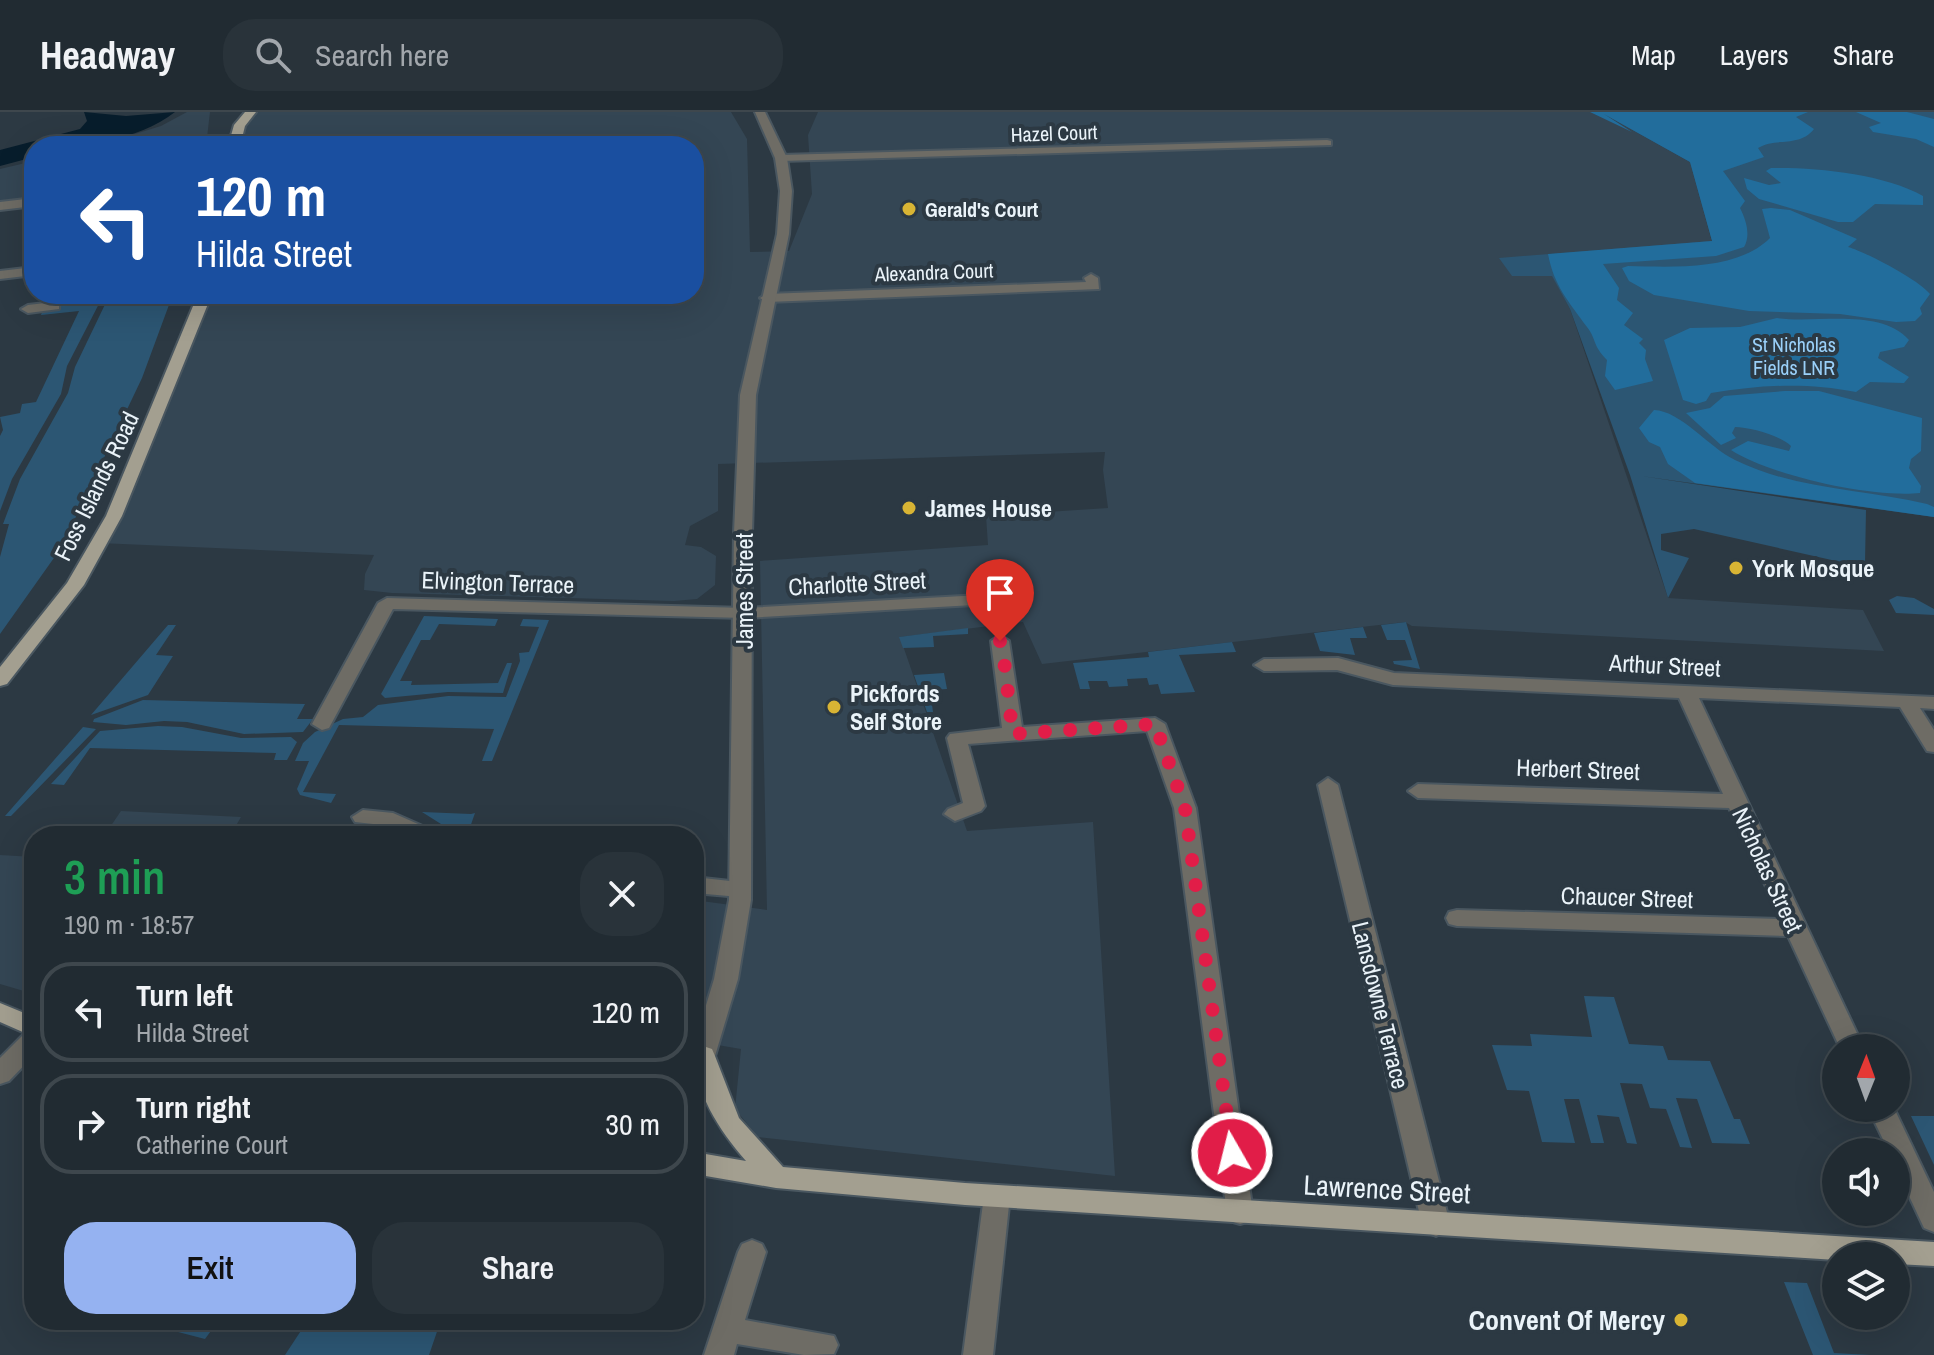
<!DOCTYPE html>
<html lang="en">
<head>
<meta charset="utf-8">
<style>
  :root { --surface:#212b32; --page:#29333a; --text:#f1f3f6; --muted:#a2a7ac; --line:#3e474d; --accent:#95b2f1 }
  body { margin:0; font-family:"Archivo Narrow",sans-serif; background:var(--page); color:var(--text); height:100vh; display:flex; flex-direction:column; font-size:30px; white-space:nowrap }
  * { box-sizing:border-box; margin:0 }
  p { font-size:26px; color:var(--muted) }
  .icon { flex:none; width:44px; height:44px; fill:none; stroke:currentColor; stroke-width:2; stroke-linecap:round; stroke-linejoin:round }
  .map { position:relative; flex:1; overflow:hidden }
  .side { position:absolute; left:24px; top:714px; width:680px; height:504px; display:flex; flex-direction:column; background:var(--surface); border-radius:32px; box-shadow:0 8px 32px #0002,0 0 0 2px var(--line) }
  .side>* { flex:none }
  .top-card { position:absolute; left:24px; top:24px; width:680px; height:168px; border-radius:32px; box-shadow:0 8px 32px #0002,0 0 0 2px var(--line); background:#1a4fa0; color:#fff; overflow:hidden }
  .needle { width:52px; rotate:1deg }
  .fabs { position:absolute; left:1822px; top:922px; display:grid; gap:16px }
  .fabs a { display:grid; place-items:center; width:88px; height:88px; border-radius:50%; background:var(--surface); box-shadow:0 8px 32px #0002,0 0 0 2px var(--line); font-size:40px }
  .pin { position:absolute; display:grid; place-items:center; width:68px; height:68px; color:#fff; margin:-82px -34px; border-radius:50% 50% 50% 0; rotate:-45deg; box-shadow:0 0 8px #0007 }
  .pin .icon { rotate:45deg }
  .me { position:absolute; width:88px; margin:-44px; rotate:352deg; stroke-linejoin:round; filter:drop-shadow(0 0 6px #0008) }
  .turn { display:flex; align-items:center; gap:28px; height:168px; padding:0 40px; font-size:36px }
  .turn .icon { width:104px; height:104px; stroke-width:2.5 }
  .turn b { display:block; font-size:56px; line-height:68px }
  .round { display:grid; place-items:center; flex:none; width:84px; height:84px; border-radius:32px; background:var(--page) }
  .headline { display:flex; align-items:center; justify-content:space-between; height:136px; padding:0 40px }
  h1 { font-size:48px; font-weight:600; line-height:60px; color:#1e9e55 }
  .action { display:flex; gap:16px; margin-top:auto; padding:16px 40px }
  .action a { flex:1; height:92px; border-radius:32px; background:var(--accent); color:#111; font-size:32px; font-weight:600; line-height:92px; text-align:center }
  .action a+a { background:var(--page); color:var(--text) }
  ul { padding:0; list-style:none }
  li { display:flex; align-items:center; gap:24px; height:100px; margin:0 16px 12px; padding:0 24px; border:4px solid var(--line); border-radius:32px }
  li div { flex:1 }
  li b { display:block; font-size:30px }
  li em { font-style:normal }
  header { display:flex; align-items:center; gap:48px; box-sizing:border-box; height:112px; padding:0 40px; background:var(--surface); border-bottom:2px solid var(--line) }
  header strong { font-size:38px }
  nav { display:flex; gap:44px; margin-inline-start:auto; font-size:28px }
  .search { width:560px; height:72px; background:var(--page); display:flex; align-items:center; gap:20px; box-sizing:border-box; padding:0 28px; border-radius:32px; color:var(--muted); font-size:30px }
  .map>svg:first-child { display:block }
  .built { fill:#344654 }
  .green { fill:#2c5673 }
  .forest { fill:#226d9c }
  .water { fill:#071d2c }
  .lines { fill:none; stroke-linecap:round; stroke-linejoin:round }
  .minor-casing { stroke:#4a5760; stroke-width:4 }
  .tertiary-casing { stroke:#4a5760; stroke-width:4 }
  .primary-casing { stroke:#4a5760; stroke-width:4 }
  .minor { fill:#6e6c65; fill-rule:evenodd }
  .tertiary { fill:#6e6c65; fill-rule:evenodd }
  .primary { fill:#a39f90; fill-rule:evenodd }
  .route { stroke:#e11d48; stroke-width:14; stroke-dasharray:0 25.2 }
  .poi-dot { fill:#d8b434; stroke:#2c3943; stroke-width:3 }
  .labels { text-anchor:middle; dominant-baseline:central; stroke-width:8; stroke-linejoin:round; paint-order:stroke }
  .far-street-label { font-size:20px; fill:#eaf3f9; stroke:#2c3943 }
  .far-poi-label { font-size:20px; font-weight:bold; fill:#eaf3f9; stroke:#2c3943; text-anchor:start }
  .far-park-label { font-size:20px; fill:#9ad0f9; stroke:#2c3943 }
  .street-label { font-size:24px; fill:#eaf3f9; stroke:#2c3943 }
  .poi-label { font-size:24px; font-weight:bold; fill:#eaf3f9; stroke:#2c3943; text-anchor:start }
  .near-street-label { font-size:28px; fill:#eaf3f9; stroke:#2c3943 }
  .near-poi-label { font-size:28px; font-weight:bold; fill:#eaf3f9; stroke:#2c3943; text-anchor:end }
</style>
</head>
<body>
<header>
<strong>Headway</strong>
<div class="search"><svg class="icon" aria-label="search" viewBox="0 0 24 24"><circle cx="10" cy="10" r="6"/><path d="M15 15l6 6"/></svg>Search here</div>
<nav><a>Map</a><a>Layers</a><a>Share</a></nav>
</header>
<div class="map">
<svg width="1934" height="1243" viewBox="0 0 1934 1243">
  <rect width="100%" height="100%" fill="#2c3943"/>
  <path class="built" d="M187,0H210L206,34H96L161,14Z
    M251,0H731L747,27L750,140L789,139L812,82L808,23L818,0H1600L1690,50L1712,130L1549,142L1552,163L1570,197L1668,486L1863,498L1884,539L1412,514L1405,510L1042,552L1023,510L900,525L967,719L1093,710L1115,1064L758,1025L735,997L741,937L694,929V788L767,798L760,449L988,433L986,404L1108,396L1103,358L1105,340L718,352V399L690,414L685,433L701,435L716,444L715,473L697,487L674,489L392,481L364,478L365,462L374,443L99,431L205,182H694V34H234Z
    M34,49V86L0,90V57Z
    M121,699L241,705L230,724H104Z
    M0,743L34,745V882L0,872Z"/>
  <path class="green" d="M1600,0H1934V405L1641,364L1866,398L1865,451L1854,453L1694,417L1661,422V438L1689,446L1668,486L1630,363L1570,197L1552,164H1512L1499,146L1712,129L1690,50Z
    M48,182H104L67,254L61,282L12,367L0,399V324L3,318L0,305L20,301L22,292L36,290L79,199L41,203L43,198L59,196L63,191H48Z
    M110,182H173L142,266L61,436L0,522V445L9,412H3L20,367L68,281L75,255Z
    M1897,484L1914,486L1934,497V503L1896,501L1889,488Z
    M424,504L498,507L495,514L439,512L430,528H421L400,569H412L411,573L498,571L507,551H512L503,581L448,580L385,586L381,582Z
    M523,507L549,508L492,649H482L494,617L339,613L303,680L336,682L331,691L300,683L297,677L309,649H295L303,631L315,620L343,607L363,605L378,593L448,584L506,585L520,549L519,541L529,540L539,515L520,514Z
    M1406,510L1420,557L1394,552L1393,549L1412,548L1405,528H1387L1381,513Z
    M168,513H176L156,543L173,544L148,583L91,603Z
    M1363,515L1367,526H1350L1355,543L1320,539L1314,521Z
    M968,516V522L933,524L934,535L903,536L899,525Z
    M1232,530L1236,540L1179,543L1195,580L1161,582L1158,572L1149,573L1147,566L1127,567L1128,574L1109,575L1107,569H1088L1090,577H1080L1073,551L1149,545L1148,540Z
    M944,561L947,577L930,578L933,600H927L914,563Z
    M143,588L305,592L297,607H313L303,620L244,622L187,610L164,609L126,613L93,610L94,607Z
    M158,614L182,615L241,626L291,625L297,630L287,648H274L276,641L90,636L64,673L51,672L100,619Z
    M83,615L96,617L11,704H5Z
    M422,700L471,702L475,701L467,724H460Z
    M1584,884L1614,885L1629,932L1663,934L1668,948L1710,949L1734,1007H1740L1750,1032L1712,1031L1697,987L1676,986L1692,1036L1680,1035L1666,997L1650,996L1642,972L1620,971L1637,1032L1627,1031L1619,1005L1597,1003L1604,1031H1591L1579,987H1564L1575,1031L1542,1030L1529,979L1507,978L1492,933L1532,934L1530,922L1592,925Z
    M1911,1004H1934V1053Z
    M1784,1170L1807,1171L1834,1241L1870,1243H1813Z
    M132,1208H219L205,1227Z
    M308,1208H441L429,1243H285Z"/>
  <path class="forest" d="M1590,0H1808L1796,5L1814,17C1799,36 1776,25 1758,36L1764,45L1723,59L1745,89L1740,96C1746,108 1751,123 1744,135L1716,144L1603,152L1619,176L1617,188L1633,201L1624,213L1643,227L1639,231L1646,238L1645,247L1653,269L1615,278L1605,264L1607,248C1592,233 1597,228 1587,215C1569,190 1554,174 1548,142L1712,129L1690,50L1604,2L1632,20Z
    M1856,0H1907L1934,7V35L1916,27L1873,20L1869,15L1881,11Z
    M1771,56C1815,55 1885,62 1923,84V93L1875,92L1853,110H1838L1759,87L1747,77L1744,66L1769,73L1781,71L1766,59Z
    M1771,96L1790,98L1857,127L1848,135C1866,140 1919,168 1930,182L1920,196L1922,202L1915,209L1896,210L1840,202L1749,199L1654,183L1629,169L1622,156L1628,154C1673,155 1737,159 1770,126L1762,97Z
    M1777,206C1816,212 1880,195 1909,228L1904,235L1880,240L1878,246L1909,265L1904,271L1870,270L1856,280C1805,270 1761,273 1711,281L1706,289L1696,292L1683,288L1664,228L1690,216L1740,215Z
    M1785,279H1819L1922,306L1921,339L1911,347L1909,356L1921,374L1920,381C1871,386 1772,364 1731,338L1748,329L1789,339L1791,334C1781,324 1750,315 1735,315L1732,321L1736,326L1721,333L1686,301L1710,296L1724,284Z
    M1654,298C1681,299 1708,335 1735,348C1796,378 1863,377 1927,392L1934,395V405L1695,371L1668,352L1660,335L1649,330L1639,316Z"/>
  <path class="water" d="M84,0L126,4L175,0C137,30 80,34 34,34V45L0,54V38L80,17L87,9Z"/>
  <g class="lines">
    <defs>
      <path id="minor" d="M1327,28L1331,29V33L781,49L775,46L781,43Z
        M34,86V94L0,98V90Z
        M34,155V163L0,167V159Z
        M1091,162L1098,166L1099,177L767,190L760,186L767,182L1086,170L1084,166Z
        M54,190L59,191V197L28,201L21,197L28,193Z
        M1019,481L1025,482L1028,486L1025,490L745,506L393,497L329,616L322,618L312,612L378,491L387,486L745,496Z
        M1000,523L1009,529L1022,615L1155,606L1165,612L1196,696L1253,1101L1250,1109L1240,1112L1230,1109L1227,1101L1174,696L1147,619L968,632L985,694L981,699L955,709L944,702L948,697L963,691L947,626L950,622L1002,616L991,529Z
        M1338,546L1394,561L1934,585V597L1920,596L1934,618V640L1927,639L1900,595L1699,586L1864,936H1840L1788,824L1457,814L1449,812L1446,806L1449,800L1457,798L1781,807L1729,696L1418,686L1408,679L1418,672L1723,682L1679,586L1393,573L1337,558L1264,559L1254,553L1264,547Z
        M1328,666L1338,673L1450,1112L1446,1120L1436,1124L1426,1120L1422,1112L1318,673Z
        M363,698L393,701L434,719L437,724H407L382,713L355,710L352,705Z
        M694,765L748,771L751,777L748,783L740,785L694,781Z
        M34,919V943L9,969L0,972V946L25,921Z
        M1868,996H1894L1934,1080V1120L1924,1116L1896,1056V1040H1889Z
        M997,1073L1006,1076L1010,1084L993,1243H963L984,1084L988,1076Z
        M752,1128L762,1132L766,1140L745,1208L834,1224L838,1233L834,1242L804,1243L737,1232L734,1243H704L738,1140L742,1132Z"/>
      <path id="tertiary" d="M755,0H765L787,46L792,79L789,122L756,283L752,421L751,788L738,867L715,944L703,967L694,970V933L714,867L729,788L734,421L740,283L777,122L780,79L775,46Z"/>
      <path id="primary" d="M245,0H256L245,14L240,34H228L234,13Z
        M198,182H212L122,404L84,473L7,572L0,574V555L67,471L106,404Z
        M0,891L34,905V925L0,910Z
        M703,934L712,937L715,944L739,1006L783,1055L965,1071L1934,1130V1154L1896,1152V1144H1836V1148L965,1093L776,1076L694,1062V1040L746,1049C719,1018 694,980 694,938Z"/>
    </defs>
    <use href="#minor" class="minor-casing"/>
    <use href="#tertiary" class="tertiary-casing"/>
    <use href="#primary" class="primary-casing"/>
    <use href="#minor" class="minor"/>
    <use href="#tertiary" class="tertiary"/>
    <use href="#primary" class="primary"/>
  </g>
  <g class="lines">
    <path class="route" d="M1000,529C1007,558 1008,591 1013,622L1155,612L1185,696L1232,1041"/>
  </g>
  <g class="poi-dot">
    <circle cx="909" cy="97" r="8"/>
    <circle cx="909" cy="396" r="8"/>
    <circle cx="1736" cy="456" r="8"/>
    <circle cx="834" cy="595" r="8"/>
    <circle cx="1681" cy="1208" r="8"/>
  </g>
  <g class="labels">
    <g class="far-street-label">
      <text transform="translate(1054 21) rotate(-2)">Hazel Court</text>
      <text transform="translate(934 160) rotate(-2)">Alexandra Court</text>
    </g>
    <g class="far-poi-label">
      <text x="925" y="97">Gerald's Court</text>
    </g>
    <g class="far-park-label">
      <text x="1794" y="232">St Nicholas<tspan x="1794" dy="23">Fields LNR</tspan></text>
    </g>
    <g class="street-label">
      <text transform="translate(96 374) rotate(-64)">Foss Islands Road</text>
      <text transform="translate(498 470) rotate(2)">Elvington Terrace</text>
      <text transform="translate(857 471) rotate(-3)">Charlotte Street</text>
      <text transform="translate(744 479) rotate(-90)">James Street</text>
      <text transform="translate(1665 553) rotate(3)">Arthur Street</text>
      <text transform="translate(1578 657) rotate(2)">Herbert Street</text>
      <text transform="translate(1768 758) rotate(65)">Nicholas Street</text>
      <text transform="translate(1627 785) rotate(2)">Chaucer Street</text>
      <text transform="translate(1381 893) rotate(76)">Lansdowne Terrace</text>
    </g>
    <g class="poi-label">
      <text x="925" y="396">James House</text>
      <text x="1752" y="456">York Mosque</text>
      <text x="850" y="581">Pickfords<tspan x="850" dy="28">Self Store</tspan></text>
    </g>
    <g class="near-street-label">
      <text transform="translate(1387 1077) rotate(3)">Lawrence Street</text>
    </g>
    <g class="near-poi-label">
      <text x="1665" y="1208">Convent Of Mercy</text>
    </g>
  </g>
</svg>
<div class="fabs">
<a><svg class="needle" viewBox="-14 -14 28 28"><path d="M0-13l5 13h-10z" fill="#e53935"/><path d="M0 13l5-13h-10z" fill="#a2a7ac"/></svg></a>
<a><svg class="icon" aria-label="sound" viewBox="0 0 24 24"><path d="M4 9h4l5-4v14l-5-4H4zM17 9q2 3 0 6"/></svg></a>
<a><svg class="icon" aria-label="layers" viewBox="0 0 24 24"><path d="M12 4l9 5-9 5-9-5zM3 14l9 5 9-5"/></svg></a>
</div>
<div class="pin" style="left:1000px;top:529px;background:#d93025"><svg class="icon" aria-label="arrive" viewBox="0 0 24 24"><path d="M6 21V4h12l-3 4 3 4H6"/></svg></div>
<svg class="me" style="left:1232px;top:1041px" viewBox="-20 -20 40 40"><circle r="17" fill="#e11d48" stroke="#fff" stroke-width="3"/><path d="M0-11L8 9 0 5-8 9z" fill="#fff"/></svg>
<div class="top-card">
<div class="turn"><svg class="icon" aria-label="left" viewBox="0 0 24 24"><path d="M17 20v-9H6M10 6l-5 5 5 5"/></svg><div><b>120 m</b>Hilda Street</div></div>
</div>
<section class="side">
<div class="headline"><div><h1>3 min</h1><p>190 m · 18:57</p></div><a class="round"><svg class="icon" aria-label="close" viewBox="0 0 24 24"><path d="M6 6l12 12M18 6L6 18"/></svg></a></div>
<ul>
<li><svg class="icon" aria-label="left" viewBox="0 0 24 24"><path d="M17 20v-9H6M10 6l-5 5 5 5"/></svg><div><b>Turn left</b><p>Hilda Street</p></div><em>120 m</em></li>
<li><svg class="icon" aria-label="right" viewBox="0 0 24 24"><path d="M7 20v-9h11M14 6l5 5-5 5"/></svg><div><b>Turn right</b><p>Catherine Court</p></div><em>30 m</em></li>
</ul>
<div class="action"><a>Exit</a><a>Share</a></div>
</section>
</div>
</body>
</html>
